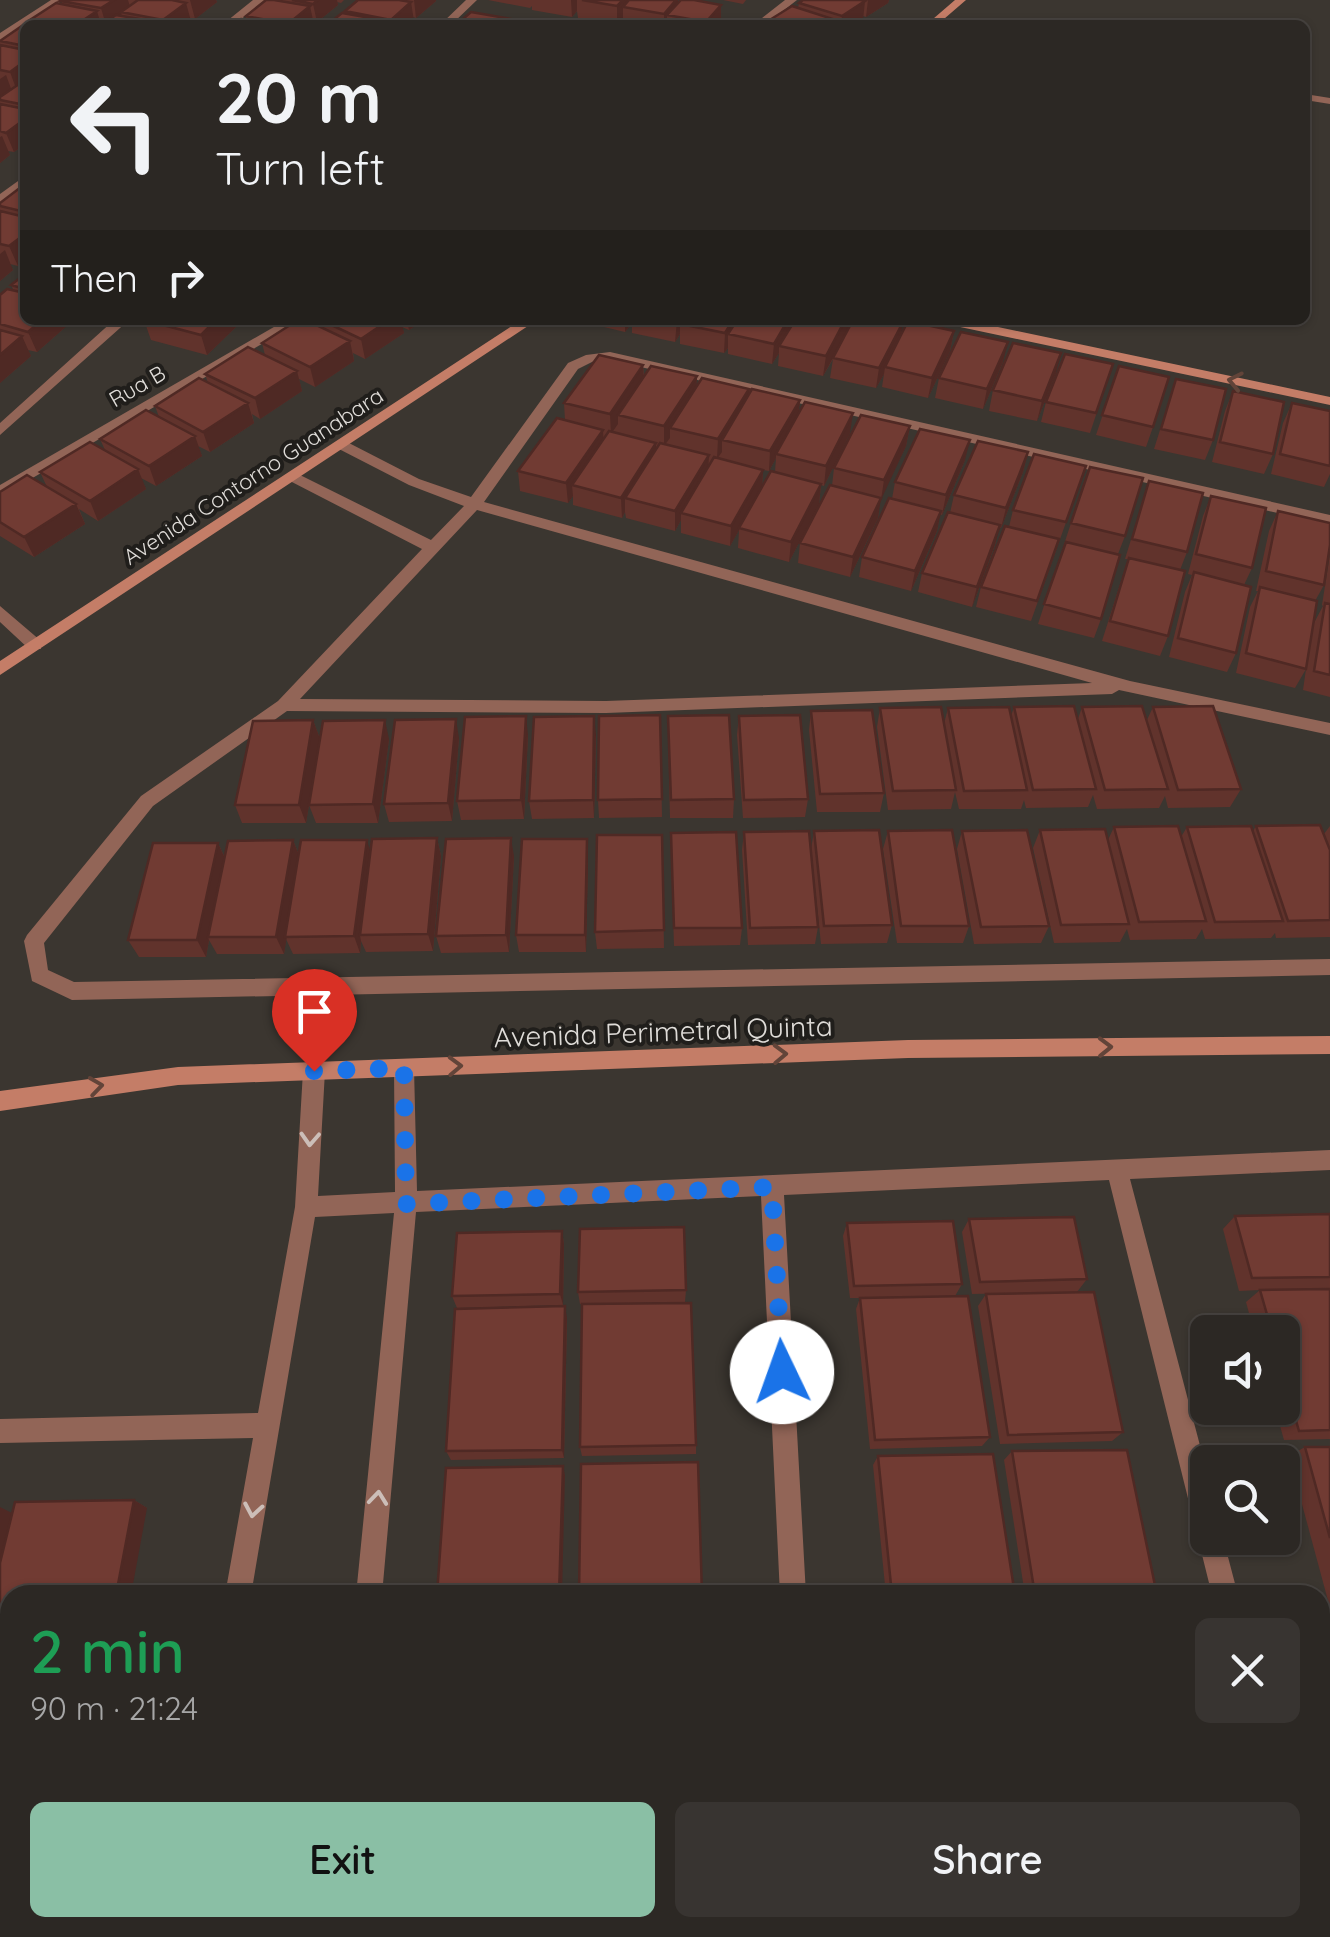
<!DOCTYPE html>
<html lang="en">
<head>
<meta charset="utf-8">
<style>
  :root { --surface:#2c2824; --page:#383431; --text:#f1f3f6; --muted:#a6a6a6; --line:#484441; --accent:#8abfa5 }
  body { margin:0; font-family:Quicksand,sans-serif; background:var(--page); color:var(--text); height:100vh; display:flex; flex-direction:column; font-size:38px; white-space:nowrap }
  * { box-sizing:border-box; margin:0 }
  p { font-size:32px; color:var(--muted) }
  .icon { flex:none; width:55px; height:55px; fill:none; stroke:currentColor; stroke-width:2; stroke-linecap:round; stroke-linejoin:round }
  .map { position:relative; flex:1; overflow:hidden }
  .panel { position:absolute; left:0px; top:1585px; width:1330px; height:352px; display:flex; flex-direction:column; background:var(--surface); border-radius:30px 30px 0 0; box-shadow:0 2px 8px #0004,0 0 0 2px var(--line) }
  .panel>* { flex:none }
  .banner { position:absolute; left:20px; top:20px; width:1290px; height:305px; border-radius:15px; box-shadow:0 2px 8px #0004,0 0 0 2px var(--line); background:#2c2824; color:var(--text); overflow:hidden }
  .fabs { position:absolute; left:1190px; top:1315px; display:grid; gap:20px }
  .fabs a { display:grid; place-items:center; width:110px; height:110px; border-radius:15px; background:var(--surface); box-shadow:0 2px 8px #0004,0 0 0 2px var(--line); font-size:50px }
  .pin { position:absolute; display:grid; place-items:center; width:85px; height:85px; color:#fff; margin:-102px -42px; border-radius:50% 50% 50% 0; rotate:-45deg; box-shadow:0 0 10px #0007 }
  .pin .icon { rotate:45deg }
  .me { position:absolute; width:110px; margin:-55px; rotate:357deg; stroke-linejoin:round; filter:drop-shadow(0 0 8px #0008) }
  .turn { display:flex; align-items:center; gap:35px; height:210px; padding:0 30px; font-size:45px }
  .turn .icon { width:130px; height:130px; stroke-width:2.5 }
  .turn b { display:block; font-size:70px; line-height:85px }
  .then { display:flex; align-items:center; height:95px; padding:0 30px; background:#0003; gap:20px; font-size:38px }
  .round { display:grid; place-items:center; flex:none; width:105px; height:105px; border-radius:15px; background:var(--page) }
  .head { display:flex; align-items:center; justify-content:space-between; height:170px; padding:0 30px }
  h1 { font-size:60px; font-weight:600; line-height:75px; color:#1e9e55 }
  .cta { display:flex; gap:20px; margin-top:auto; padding:20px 30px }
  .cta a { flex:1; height:115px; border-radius:15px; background:var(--accent); color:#111; font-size:40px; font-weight:600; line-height:115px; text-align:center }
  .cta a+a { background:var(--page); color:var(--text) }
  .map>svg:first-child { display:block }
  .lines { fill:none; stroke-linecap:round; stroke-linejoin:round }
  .street { fill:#926557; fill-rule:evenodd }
  .secondary { fill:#c47d67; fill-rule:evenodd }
  .wall { fill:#61332c; fill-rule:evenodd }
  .shaded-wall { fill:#4f2924 }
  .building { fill:#713b33; stroke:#4f2924; stroke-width:2.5 }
  .oneway { stroke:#624439 }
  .oneway2 { stroke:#ccbeb8 }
  .route { stroke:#1a73e8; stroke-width:18; stroke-dasharray:0 32.4 }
  .labels { text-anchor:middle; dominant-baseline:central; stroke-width:8; stroke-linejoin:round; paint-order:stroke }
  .far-street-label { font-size:22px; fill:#dfdcd8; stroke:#201e1b }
  .street-label { font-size:28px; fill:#dfdcd8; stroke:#201e1b }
</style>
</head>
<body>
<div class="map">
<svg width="1330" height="1937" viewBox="0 0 1330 1937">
  <rect width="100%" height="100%" fill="#3b3630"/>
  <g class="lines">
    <path class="street" d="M51,0H63L0,41V33Z
      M253,0H265L234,25H222Z
      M466,0H477L451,25H440Z
      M785,0H797L765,25H753Z
      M1305,94L1330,98V104L1305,100Z
      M25,176V186L0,204V194Z
      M114,320H129L0,435V423Z
      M286,320H303L0,497V485Z
      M610,352L1330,515V525L610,360L594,361L578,369L484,502L1130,681L1330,723V735L1119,690L1112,694L606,713L287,711L153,806L44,943L48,970L74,982L1330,959V975L72,1000L32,981L24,941L27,935L141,796L278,701L422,549L288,480V474H298L431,540L464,506L409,485L337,448V442H347L419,479L471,497L568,363L586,355ZM477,510L1092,683L606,701L300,699Z
      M0,606L41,641V649H29L0,622Z
      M404,1059L411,1061L414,1068L417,1191L1330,1150V1170L1130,1179L1208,1476V1538H1223L1238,1595H1212L1109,1180L784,1195L806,1595H780L761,1196L416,1212L382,1595H356L394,1213L315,1217L251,1595H225L253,1438L0,1443V1419L258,1413L295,1207L303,1071L307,1064L314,1062L321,1064L325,1071L318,1196L395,1192L394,1068L397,1061Z
      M1320,1919L1327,1937H1297L1294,1928H1320Z
      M163,1928H193L191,1937H161Z
      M322,1928H352L351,1937H321Z
      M796,1928H826V1937H796Z"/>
    <path class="secondary" d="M955,0H966L937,25H926Z
      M521,320H537L0,675V661Z
      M939,320H965L1330,397V405L946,324Z
      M1330,1036V1054L908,1058L178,1085L0,1111V1091L178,1067L908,1040Z"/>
  </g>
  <path class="wall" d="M62,0H216L217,2L195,19L190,18L191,21L186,25H25V144L14,152L8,151L10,155L0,163V41L26,23L31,24L30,20L56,3L62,4Z
    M266,0H344L341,3L337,2L338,5L317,22H313L314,25H233L246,19V16Z
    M358,0H436V1L416,18L413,17L414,21L409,25H327L346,13L345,11Z
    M488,0H678V3L721,24L719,25H623V19L617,25L578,18L577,11L572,17L532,10V6L530,8Z
    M723,0H746L743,4Z
    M803,0H889L888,3L866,17L863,16V20L855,25H764L768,23V21L798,8L799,3Z
    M25,184V260L18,266L10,264L13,270L0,281V203Z
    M25,274V320L70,323L37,352L28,350L31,356L0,383V295L14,291L11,285Z
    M144,320H236L237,326L207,355L151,340Z
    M313,320H424L409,330L402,327L404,333L365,359L353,353L354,361L315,387L299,379L302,391L260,419L252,414L254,423L210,452L198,446L202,456L156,486L141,478L146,489L98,521L79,509L85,524L34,557L0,536V492L47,487L40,472L105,450L100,439L159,417L155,406L208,383L205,374L265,355L262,343L314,324Z
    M583,320H849L848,330L901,335L954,331L950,351L928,398L882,387L884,374L876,388L830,378L833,359L823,376L778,366L779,353L772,364L728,354V348L724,353L680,344V334L675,342L632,333V323L625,332L583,322Z
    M1003,362L983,409L935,398L939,378Z
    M1113,364L1090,433L1041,422L1046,402Z
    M643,365L644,376H697L696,387L749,389L748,396L800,400L798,415L850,433L824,486L821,485L819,504L789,562L738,548L739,530L730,546L681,533V520L675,531L626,518L625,512L622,518L573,505V496L568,503L520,491L518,471L565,420L564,403ZM776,458L775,472L762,488L763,470L769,471Z
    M1119,366L1153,427L1146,447L1096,435Z
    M1056,373L1037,421L989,411L993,390Z
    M1176,379L1213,440L1205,460L1154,449Z
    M1233,391L1273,454L1264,474L1212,462L1225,411Z
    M1292,403L1330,411V474L1324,487L1271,474L1283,423Z
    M910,426L906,446L880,500L878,518L850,577L798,563L800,543L832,486L834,468Z
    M1028,452L1023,472L1001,528L999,527L995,545L972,607L918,592L922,573L950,513L954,495Z
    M965,460L942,515L940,514L937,531L911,591L859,577L862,557L892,499L895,482Z
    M1086,466L1031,621L976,607L981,587L1009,527L1013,510Z
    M1149,481L1187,552L1180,570L1168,636L1160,656L1102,641L1128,559H1125Z
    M1211,496L1252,568L1244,585L1236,653L1227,672L1169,657L1185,592L1192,575L1188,574L1203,516Z
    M1278,511L1324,585L1315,601L1314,623L1323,606L1322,605L1330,554V697L1303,690L1306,669L1295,688L1236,673L1250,607L1258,591H1256L1269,531Z
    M1071,523L1125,536L1118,554L1101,619L1094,638L1038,624Z
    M1014,707L1078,719L1082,707L1147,720L1153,707L1241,789L1230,807L1168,808L1165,796L1159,808L1097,809L1093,795L1088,807L1026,808L1024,800L1021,809H959L955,792L951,809L888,810L877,727L880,708L944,724L948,708L1011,716Z
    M811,711L884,793L880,812H817L809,730Z
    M660,715L662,817L599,818L598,800Z
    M739,716L808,799L805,817L743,818L737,735Z
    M313,720L320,739L306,823H242L235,805Z
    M528,735L524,819L461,820L457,801Z
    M596,735L594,818L532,819L529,801Z
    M668,735L734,799L733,818H670Z
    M459,738L452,821L389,822L384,804Z
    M389,739L378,823H316L309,805Z
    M1256,826L1324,834L1330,826V937L1276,938L1275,933L1271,938L1205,939L1202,929L1196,939L1130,940L1127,929L1120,942L1054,943L1033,848L1040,830L1108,840L1114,827L1181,837L1187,827L1253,831Z
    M814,831L892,925L887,943L821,944L811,849Z
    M888,831L969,926L963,943H897L883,849Z
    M962,831L1049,926L1041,943L974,944L957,849Z
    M744,832L818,927L815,944L748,945L742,850Z
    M662,835L664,948L597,949L595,932Z
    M437,838L441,856L433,951L366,952L361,941L360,953L293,954L286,939L284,954H217L209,940L206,957H139L128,940L218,843L225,858L293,840L299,855L370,851Z
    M587,839L588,857L586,952H519L516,935Z
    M671,851L742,928L740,945L674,946Z
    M514,856L509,952L441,953L436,936Z
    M1330,1214V1439L1284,1440L1275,1408H1282V1332H1254L1246,1302L1260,1290L1239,1291L1223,1229L1235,1216Z
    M969,1219L1087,1279L1077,1292L972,1294L962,1232Z
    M847,1223L962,1284L955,1296L990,1437L982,1446L870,1449L856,1309L860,1298H850L843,1236Z
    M562,1231L564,1244L563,1305L457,1308L452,1296Z
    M686,1290L685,1302L580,1304L578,1292Z
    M986,1294L1123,1432L1112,1441L1000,1444L978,1306Z
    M567,1318L564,1458L451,1460L446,1451Z
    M696,1445V1454L582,1456L580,1447Z
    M1305,1447H1330V1608L1289,1456Z
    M1012,1451L1157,1595H1025L1004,1460Z
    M878,1456L1015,1595H886L873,1465Z
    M134,1500L147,1508L10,1595V1674H0V1563Z
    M913,1928H1058L1060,1937H914Z
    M1069,1928H1219L1221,1937H1071Z"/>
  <path class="shaded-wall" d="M114,0H128L131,10L121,12L122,17L106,25L101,8Z
    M190,0H216L217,2L195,19Z
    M318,0H337L338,5L317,22L313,4Z
    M414,0H436V1L416,18Z
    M571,0H577V11L572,17Z
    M623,0H634L623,7V19L617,25V6Z
    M676,0H678V16L667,15V25H664V14Z
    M868,0H889L888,3L866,17Z
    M865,1L863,20L855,25H841L842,16Z
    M411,2L414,21L409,25H391V20Z
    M186,3L191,21L186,25H164L163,20Z
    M721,5V24L719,25H706V22Z
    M310,6L314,25H289L288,24Z
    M97,11L101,25H76Z
    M25,61V85L17,91L10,72Z
    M6,75L13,94L0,100V79Z
    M25,119V144L14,152L6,133Z
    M2,136L10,155L0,163V137Z
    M25,234V260L18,266L9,246Z
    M5,250L13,270L0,281V254Z
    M42,320H69L70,323L37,352L28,332Z
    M216,320H236L237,326L207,355L201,335Z
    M389,320H401L404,333L365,359L361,339Z
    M407,320H424L409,330Z
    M625,320H632V323L625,332Z
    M677,320H690L680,324V334L675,342Z
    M733,320H745L728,334V348L724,353L725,333Z
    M788,320H799L779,346V353L772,364L774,344Z
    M845,320H849L848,331L823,376L826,356Z
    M903,322L900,342L885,367L884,374L876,388L879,368Z
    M954,331L950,351L928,398L932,378Z
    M22,336L31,356L0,383V355Z
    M350,341L354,361L315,387L310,367Z
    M1008,342L1003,362L983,409L987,389Z
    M1061,353L1056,373L1037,421L1042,401Z
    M643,365L644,385L618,415V424L611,434L610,414Z
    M297,371L302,391L260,419L255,398Z
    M697,376L696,396L670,428V438L664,446V426Z
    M749,389L747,409L722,440V452L717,459L718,439Z
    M800,400L798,420L776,454V458L769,471L770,451Z
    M248,403L254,423L210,452L203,432Z
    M853,413L850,433L824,486L826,466Z
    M910,426L906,446L881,500L884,480Z
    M603,430L604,450L572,485L573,496L568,503L566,483Z
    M195,436L202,456L156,486L149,466Z
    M970,440L965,460L942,515L946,495Z
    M656,443V463L625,498V512L622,518L621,498Z
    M1028,452L1023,472L1001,528L1006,508Z
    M709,455L708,475L681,513V520L675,531V511Z
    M138,469L146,489L98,521L90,501Z
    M763,470L762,490L730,546L731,526Z
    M821,484L819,504L789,562L791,542Z
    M881,498L878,518L850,577L853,557Z
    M76,504L85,524L34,557L24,537Z
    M941,511L937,531L911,591L915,571Z
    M1000,525L995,545L972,607L977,587Z
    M526,716L528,735L524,819L521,800Z
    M594,716L596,735L594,818L593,800Z
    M456,719L459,738L452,821L448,803Z
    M313,720L320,739L306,823L299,805Z
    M385,720L389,739L378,823L373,804Z
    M437,838L441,856L433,951L428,934Z
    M511,838L514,856L509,952L506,935Z
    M587,839L588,857L586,952L585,935Z
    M293,840L300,858L284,954L276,937Z
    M367,840L372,858L360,935L361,941L360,953L354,936Z
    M218,843L226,861L208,937L209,940L206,957L197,940Z
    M562,1231L564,1244L563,1305L560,1294Z
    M565,1306L567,1318L564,1458L562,1450Z
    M563,1466L565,1475L562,1595H559Z
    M134,1500L147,1508L131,1595H116Z
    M0,1507L12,1513L0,1563Z
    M59,1928H76L74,1937H57Z"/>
  <path class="building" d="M62,0H114L101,8L60,1Z
    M138,0H172L186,3L163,20L121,12Z
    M266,0H274L310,6L288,24L246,16Z
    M292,0H318L313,4Z
    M358,0H399L411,2L391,20L345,11Z
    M582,0H623L617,6Z
    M629,0H676L664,14L623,7Z
    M681,0H694L721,5L706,22L667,15Z
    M803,0H861L865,1L842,16L799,3Z
    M56,3L97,11L76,25H54L30,20Z
    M792,6L836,20L828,25H781L768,21Z
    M471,12L517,20L512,25H456Z
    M342,13L388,21L383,25H327Z
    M116,15L158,22L155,25H101Z
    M241,19L276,25H233Z
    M26,23L36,25H25V46L0,41Z
    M0,45L25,50V61L10,72L0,70Z
    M25,80V105L0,100V97Z
    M0,104L25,109V119L6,133L0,131Z
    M25,184V212L0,206V203Z
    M0,211L25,217V234L9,246L0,244Z
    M25,274V289L11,285Z
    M7,289L25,293V320H42L28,332L0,324V295Z
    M144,320H216L201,335Z
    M298,320H306L350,341L310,367L262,343Z
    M321,320H389L361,339Z
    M683,320H733L725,333L680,324Z
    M737,320H788L774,344L728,334Z
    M795,320H845L826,356L779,346Z
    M853,320H893L903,322L879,368L833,358Z
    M908,321L954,331L932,378L885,367Z
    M0,330L22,336L0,355Z
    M961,332L1008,342L987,389L939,378Z
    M1013,343L1061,353L1042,401L993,390Z
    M248,347L297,371L255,398L205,374Z
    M1065,354L1113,364L1096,413L1046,402Z
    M599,355L643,365L610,414L564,403Z
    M651,366L697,376L664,426L618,415Z
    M1119,366L1169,377L1153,427L1102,415Z
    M199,378L248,403L203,432L155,406Z
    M702,378L749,389L718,439L670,428Z
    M1176,379L1226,389L1213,440L1161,429Z
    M752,389L800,400L770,451L722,440Z
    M1233,391L1284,402L1273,454L1220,442Z
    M805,402L853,413L826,466L776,454Z
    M1292,403L1330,411V466L1280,454Z
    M146,410L195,436L149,466L100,439Z
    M861,415L910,426L884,480L834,468Z
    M557,418L603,430L566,483L518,471Z
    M920,429L970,440L946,495L895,482Z
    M609,431L656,443L621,498L572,485Z
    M978,441L1028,452L1006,508L954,495Z
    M90,442L138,469L90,501L40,472Z
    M660,443L709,455L675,511L625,498Z
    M1034,454L1086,466L1066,522L1013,510Z
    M714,457L763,470L731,526L681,513Z
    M1090,467L1143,478L1125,536L1071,523Z
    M771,471L821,484L791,542L739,528Z
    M27,475L76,504L24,537L0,522V492Z
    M1149,481L1203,493L1187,552L1132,539Z
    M830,485L881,498L853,557L800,543Z
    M1211,496L1266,508L1252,568L1196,554Z
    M889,498L941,511L915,571L862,557Z
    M1278,511L1330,523V545L1324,585L1266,571Z
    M948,512L1000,525L977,587L922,573Z
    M1005,526L1059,539L1037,601L981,587Z
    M1066,542L1120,555L1101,619L1044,604Z
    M1129,558L1185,571L1168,636L1110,621Z
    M1194,572L1251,587L1236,653L1178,638Z
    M1260,587L1317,601L1306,669L1246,653Z
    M1325,603L1330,604V675L1314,671Z
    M1074,706L1096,789L1033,790L1014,707Z
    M1142,706L1168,789L1105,790L1082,707Z
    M1213,706L1241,789L1178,790L1153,707Z
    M941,707L956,790L893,791L880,708Z
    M1009,707L1027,790L964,791L948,708Z
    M872,710L884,793L820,794L811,711Z
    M660,715L662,799L598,800L599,716Z
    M729,715L734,799L671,800L668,716Z
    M800,715L808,799L744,800L739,716Z
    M526,716L521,800L457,801L465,717Z
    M594,716L593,800L529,801L534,717Z
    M456,719L448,803L384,804L395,720Z
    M313,720L299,805H235L253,721Z
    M385,720L373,804L309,805L323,721Z
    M1320,825L1330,850V920L1288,921L1256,826Z
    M1178,826L1206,921L1139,922L1114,827Z
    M1251,826L1283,921L1215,922L1187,827Z
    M1105,829L1129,924L1061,925L1040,830Z
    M879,830L892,925L824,926L814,831Z
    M952,830L969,926H901L888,831Z
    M1027,830L1049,926L981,927L962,831Z
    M809,831L818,927L750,928L744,832Z
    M736,832L742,928H674L671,833Z
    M597,835H662L664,930L595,932Z
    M437,838L428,934L360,935L372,839Z
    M511,838L506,935L436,936L446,839Z
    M522,839H587L585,935H516Z
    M293,840L276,937H208L228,841Z
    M301,840H367L354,936L285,937Z
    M153,843H218L197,940H128Z
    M1330,1214V1277L1252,1278L1235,1216Z
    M1074,1217L1087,1279L980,1282L969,1219Z
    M953,1221L962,1284L854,1286L847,1223Z
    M684,1227L686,1290L578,1292L580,1229Z
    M562,1231L560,1294L452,1296L457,1233Z
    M1330,1289V1430L1299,1431L1282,1372V1332H1272L1260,1290Z
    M1094,1292L1123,1432L1008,1435L986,1294Z
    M968,1296L990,1437L875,1440L860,1298Z
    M691,1303L696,1445L580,1447L582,1304Z
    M565,1306L562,1450L446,1451L455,1309Z
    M1305,1447H1330V1538Z
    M1127,1450L1157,1595H1035L1012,1451Z
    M993,1454L1015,1595H892L878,1456Z
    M698,1462L702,1595H579L581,1464Z
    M563,1466L559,1595H437L446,1468Z
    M134,1500L116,1595H10V1670H0V1563L15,1502Z
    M0,1690H10V1885H0Z
    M0,1904H10V1928H59L57,1937H0Z
    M407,1928H545V1937H406Z
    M567,1928H706V1937H567Z
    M920,1928H1058L1060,1937H921Z
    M1081,1928H1219L1221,1937H1083Z"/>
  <defs><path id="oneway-chevron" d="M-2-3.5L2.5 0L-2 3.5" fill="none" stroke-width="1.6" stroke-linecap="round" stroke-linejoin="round" transform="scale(2.5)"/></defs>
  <g class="oneway">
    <use href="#oneway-chevron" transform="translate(1235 381) rotate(-168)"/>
    <use href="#oneway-chevron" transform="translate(1105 1047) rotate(-1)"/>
    <use href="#oneway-chevron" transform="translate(780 1054) rotate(-2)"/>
    <use href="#oneway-chevron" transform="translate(455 1066) rotate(-2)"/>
    <use href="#oneway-chevron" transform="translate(96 1086) rotate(-8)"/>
  </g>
  <g class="oneway2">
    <use href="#oneway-chevron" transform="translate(310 1139) rotate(93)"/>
    <use href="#oneway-chevron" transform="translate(378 1498) rotate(-84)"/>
    <use href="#oneway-chevron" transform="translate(253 1510) rotate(100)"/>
  </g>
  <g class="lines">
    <path class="route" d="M314,1071L404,1068L406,1204L772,1187L782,1372"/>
  </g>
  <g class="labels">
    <g class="far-street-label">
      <text transform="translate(137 386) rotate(-30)">Rua B</text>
      <text transform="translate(253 476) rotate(-33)">Avenida Contorno Guanabara</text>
    </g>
    <g class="street-label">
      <text transform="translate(663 1031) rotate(-2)">Avenida Perimetral Quinta</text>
    </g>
  </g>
</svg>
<div class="fabs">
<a><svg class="icon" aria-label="sound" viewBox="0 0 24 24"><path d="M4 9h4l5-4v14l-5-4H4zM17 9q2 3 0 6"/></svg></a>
<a><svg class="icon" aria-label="search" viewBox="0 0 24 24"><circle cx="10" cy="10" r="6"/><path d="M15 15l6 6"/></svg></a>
</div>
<div class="pin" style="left:314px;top:1071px;background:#d93025"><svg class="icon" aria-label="arrive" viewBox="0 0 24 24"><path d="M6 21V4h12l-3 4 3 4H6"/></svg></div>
<svg class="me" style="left:782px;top:1372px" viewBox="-20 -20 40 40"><circle r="19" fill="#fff"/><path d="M0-13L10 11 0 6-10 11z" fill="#1a73e8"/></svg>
<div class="banner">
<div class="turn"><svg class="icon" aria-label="left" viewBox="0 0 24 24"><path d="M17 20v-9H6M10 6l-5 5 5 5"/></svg><div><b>20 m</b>Turn left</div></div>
<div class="then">Then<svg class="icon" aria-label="right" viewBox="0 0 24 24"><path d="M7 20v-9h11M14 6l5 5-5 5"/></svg></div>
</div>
<section class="panel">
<div class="head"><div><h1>2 min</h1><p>90 m · 21:24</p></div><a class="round"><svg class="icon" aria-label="close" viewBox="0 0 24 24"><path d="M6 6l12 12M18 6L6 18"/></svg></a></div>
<div class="cta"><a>Exit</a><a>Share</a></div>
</section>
</div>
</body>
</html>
